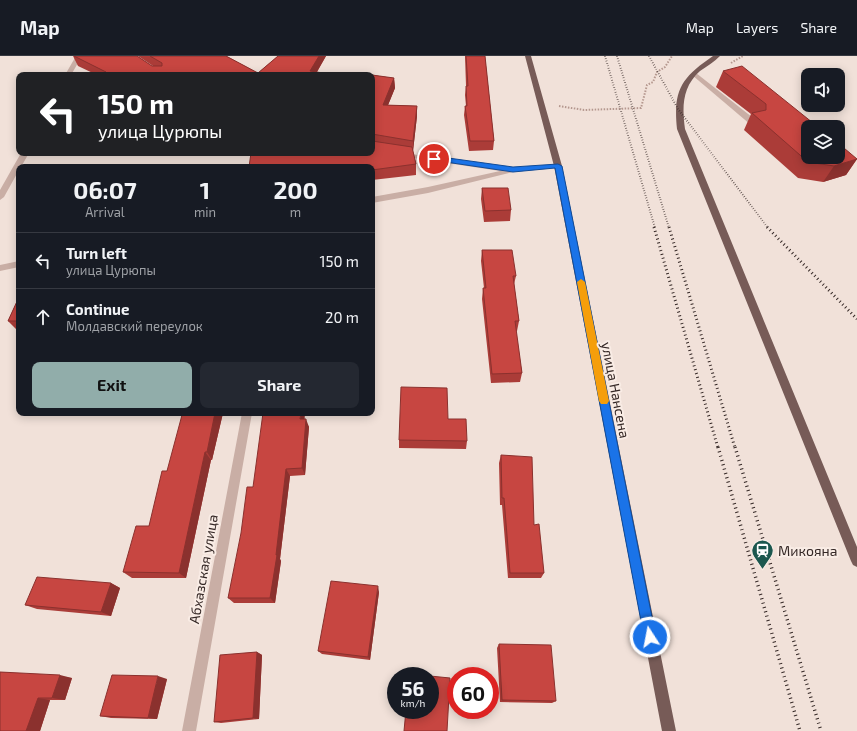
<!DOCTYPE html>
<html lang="en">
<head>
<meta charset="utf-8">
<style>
  :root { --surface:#171b24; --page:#242831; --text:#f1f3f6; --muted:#9ea1a6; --line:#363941; --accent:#91adaa }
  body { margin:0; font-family:"Exo 2",sans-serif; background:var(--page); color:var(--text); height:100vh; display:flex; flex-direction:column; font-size:15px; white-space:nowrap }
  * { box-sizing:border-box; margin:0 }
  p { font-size:13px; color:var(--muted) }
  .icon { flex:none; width:22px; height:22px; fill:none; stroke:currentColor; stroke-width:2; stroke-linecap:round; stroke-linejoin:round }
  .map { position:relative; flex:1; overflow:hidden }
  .panel { position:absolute; left:16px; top:108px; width:359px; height:252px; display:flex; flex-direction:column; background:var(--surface); border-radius:8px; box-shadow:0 2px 10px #0003 }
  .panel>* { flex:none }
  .hud { position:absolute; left:16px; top:16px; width:359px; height:84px; border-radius:8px; box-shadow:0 2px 10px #0003; background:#202124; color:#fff; overflow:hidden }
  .controls { position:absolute; left:801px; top:12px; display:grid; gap:8px }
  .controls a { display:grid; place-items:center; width:44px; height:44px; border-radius:8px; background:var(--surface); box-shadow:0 2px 10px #0003; font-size:20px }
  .speed { position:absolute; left:387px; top:611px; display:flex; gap:8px; font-size:20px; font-weight:700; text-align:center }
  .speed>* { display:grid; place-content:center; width:52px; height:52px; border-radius:50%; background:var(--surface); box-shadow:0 2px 10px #0003; line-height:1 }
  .speed small { font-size:10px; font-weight:400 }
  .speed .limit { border:6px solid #d22; background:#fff; color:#111 }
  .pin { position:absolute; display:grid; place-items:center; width:34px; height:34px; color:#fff; margin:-17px; border:2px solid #fff; border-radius:50%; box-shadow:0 1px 4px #0007 }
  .me { position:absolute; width:44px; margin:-22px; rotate:349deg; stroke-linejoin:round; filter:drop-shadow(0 0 3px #0008) }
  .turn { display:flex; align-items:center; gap:14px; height:84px; padding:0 16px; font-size:18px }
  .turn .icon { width:52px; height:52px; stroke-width:2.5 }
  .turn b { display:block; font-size:28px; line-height:34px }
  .eta { display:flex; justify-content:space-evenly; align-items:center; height:68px; text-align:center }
  .eta b { font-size:24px; font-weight:700; line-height:28px }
  .action { display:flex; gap:8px; margin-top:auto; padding:8px 16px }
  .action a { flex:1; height:46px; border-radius:8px; background:var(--accent); color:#111; font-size:16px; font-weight:700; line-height:46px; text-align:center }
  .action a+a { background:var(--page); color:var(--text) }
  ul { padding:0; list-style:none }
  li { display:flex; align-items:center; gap:12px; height:56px; padding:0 16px; border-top:1px solid var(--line) }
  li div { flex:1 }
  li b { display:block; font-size:15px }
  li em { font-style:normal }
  header { display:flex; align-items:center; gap:24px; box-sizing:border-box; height:56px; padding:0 20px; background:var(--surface); border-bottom:1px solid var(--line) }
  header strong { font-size:19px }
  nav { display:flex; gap:22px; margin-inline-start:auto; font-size:14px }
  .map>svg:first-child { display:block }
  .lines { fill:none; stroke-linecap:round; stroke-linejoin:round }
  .path { stroke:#b5988f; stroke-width:2; stroke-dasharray:1.5 1.5; stroke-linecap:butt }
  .service { fill:#c9aea5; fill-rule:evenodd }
  .minor { fill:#c9aea5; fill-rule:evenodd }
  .primary { fill:#775b57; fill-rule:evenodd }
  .rail-far2 { stroke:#352826; stroke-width:2; stroke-dasharray:0.5 2; stroke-linecap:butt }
  .rail-far1 { stroke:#352826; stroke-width:3; stroke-dasharray:1 3; stroke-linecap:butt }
  .rail { stroke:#352826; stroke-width:3.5; stroke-dasharray:1 3.5; stroke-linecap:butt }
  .wall { fill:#ab3c38 }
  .shaded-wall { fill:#8b312e }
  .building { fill:#c74641; stroke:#8b312e }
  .route { fill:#1a73e8; stroke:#114b97 }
  .slow { fill:#f59e0b }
  .labels { text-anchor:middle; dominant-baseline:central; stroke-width:4; stroke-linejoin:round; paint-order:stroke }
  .street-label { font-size:14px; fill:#352826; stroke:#f9ece5 }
  .poi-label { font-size:14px; fill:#352826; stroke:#f9ece5; text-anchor:start }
</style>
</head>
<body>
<header>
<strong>Map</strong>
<nav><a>Map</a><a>Layers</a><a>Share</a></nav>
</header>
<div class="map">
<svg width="857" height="675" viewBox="0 0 857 675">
  <rect width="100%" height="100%" fill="#f1e1d9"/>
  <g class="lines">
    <path class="path" d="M731,7L743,0
      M559,50L584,54L641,52L647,29L653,26L657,16L665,11L672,0"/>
    <path class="service" d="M692,17H696L757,65V69H751L692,19Z"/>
    <path class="minor" d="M76,0H82L71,19H65Z
      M397,96L510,112L558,108L562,110L558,112L513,116L428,137L372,147V141L428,131L500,115L400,100H397Z
      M21,97H29L21,111H19V114L4,141L0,144V134Z
      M19,205V211L0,215V209Z
      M242,357H252L196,675H182Z"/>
    <path class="primary" d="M525,0H531L562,110L676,675H662L554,110Z
      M713,0H720C714,6 707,10 700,15C682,31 682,51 685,73L857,491V511L853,509L851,505L677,73C673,34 681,22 713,0Z"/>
    <path class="rail-far2" d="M605,0L655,172
      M617,0L669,172
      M649,0L678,53L768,172"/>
    <path class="rail-far1" d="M654,171L718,392
      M669,171L735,392
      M767,171L857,263"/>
    <path class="rail" d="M718,391L800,675
      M735,391L821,675"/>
  </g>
  <path class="wall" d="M73,0H137L152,10H153L138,0H226L258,17L278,0H326L317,16L336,19H97L78,10Z
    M465,0H485L494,85L493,94L469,95L464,59L465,50H466L465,39L466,30Z
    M723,15L857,103L846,119L823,126L798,122L744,74L751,58L716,31Z
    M372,19L394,22L395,32L388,49L417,50V60L413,95L416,108V119L372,124Z
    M482,132L511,154L510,165L484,166L481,143Z
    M482,194L516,220L514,228L519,265L517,275H516L522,317L520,326L491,327L482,243L483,232H484L481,205Z
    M19,241V275H18L8,265Z
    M189,357H223L212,404H211L186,522H132L123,516L149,470L167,415Z
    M304,363L309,371L305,419L290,420L280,503L281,505L275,547H234L228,542L253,431Z
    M448,363L467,385L466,393L399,392V384Z
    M501,399L534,469L544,517L541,522H508L502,449H500L499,407Z
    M111,527L120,532L111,560L37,553L25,549Z
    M379,536L370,604L322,598L318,595Z
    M499,588L556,645L552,647L500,646L497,592Z
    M257,596L262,599L259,663L221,667L214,666Z
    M0,616L72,622L65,644H50L40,675H0Z
    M167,623L157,663L111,662L100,660Z"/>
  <path class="shaded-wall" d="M319,0H326L315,19L310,15Z
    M394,22L395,32L384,59L383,49Z
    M417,50V60L413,95V85Z
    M857,103L846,119L823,126L834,110Z
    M215,357H223L212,404L207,396Z
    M301,357H305L304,372L300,363Z
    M306,363L309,371L305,419L302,412Z
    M205,396L211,404L186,522L179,517Z
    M286,413L290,420L280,503L281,505L275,547L270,542Z
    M111,527L120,532L111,560L101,556Z
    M378,530L379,536L370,604L368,601Z
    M257,596L262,599L259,663L253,662Z
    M60,619L72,622L65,644L52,642Z
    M158,620L167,623L157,663L148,662Z
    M38,642L50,644L40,675H26Z"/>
  <path class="building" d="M74,0H137L152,10H162V7L150,0H226L258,17L278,0H319L310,15L336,19H101L100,18L106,16Z
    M466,0H485L494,85H470L465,50H467L466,30H468Z
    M742,10L818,71H808V101H838V87L857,103L834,110L808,106L752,57L766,54V48L723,15Z
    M372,19L394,22L383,49L417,50L413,85L372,78Z
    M372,85L412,91L416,108L372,114V111H249L251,97H372Z
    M482,132H508L511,154L485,155Z
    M482,194H512L516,220H513L519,265H515L522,317L492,318L483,232H486Z
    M19,241V265H8Z
    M401,331L447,332L448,363H466L467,385L399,384Z
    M189,357H215L207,396H205L179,517L123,516L136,470H149L162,415H167L182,359H189Z
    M263,357H301L300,363H306L302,412L286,413L276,499H277L270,542H228L241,477L247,431H253Z
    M501,399L532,401L534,469L539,468L544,517H510L504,442H502Z
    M37,521L111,527L101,556L25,549Z
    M331,525L378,530L368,601L318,595Z
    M499,588L551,589L556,645L502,644Z
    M257,596L253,662L214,666L220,599Z
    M0,616L60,619L52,642H38L26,675H0Z
    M409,618L427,620H409Z
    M112,619L158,620L148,662L100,660Z
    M430,620L450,622L447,675H404L406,654H430Z"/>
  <path class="route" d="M434,100L513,111L558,108L562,110L656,581L654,585L650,587L646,585L644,581L555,112L513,116L432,104L431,103Z"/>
  <path class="slow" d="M581,223L585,226L609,345L607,348H601L599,345L577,226Z"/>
  <defs>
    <symbol id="station-pin" viewBox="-11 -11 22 30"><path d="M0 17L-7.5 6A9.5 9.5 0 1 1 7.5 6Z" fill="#1b574e" stroke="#f9ece5"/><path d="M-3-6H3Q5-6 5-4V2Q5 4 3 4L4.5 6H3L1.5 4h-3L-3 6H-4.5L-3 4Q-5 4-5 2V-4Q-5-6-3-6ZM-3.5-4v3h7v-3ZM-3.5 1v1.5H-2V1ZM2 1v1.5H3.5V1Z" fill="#fff"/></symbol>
  </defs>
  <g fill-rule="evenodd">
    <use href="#station-pin" x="750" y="482" width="25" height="34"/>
  </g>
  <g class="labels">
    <g class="street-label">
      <text transform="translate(616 334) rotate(79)">улица Нансена</text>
      <text transform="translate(203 513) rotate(-80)">Абхазская улица</text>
    </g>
    <g class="poi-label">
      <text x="778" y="494">Микояна</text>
    </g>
  </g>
</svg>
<div class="controls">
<a><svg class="icon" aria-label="sound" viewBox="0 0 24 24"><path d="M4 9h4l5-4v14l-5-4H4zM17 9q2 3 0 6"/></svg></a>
<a><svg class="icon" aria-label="layers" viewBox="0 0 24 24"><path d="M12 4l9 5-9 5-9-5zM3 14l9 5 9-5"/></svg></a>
</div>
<div class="speed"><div>56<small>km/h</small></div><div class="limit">60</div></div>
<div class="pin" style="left:434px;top:103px;background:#d93025"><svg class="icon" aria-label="arrive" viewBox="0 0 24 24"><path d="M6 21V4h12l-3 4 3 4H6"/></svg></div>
<svg class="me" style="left:650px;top:581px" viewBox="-20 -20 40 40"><circle r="17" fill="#1a73e8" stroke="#fff" stroke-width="3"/><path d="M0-11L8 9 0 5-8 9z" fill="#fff"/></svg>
<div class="hud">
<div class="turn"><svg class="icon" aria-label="left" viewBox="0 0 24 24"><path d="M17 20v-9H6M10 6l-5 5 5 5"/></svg><div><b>150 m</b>улица Цурюпы</div></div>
</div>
<section class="panel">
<div class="eta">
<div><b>06:07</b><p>Arrival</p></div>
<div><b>1</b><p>min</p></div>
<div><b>200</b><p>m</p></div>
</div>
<ul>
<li><svg class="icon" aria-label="left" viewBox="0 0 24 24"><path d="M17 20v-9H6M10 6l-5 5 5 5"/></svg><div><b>Turn left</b><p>улица Цурюпы</p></div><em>150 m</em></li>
<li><svg class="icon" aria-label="ahead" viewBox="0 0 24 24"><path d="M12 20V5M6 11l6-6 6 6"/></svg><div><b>Continue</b><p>Молдавский переулок</p></div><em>20 m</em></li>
</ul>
<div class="action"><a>Exit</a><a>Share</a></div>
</section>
</div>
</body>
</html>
